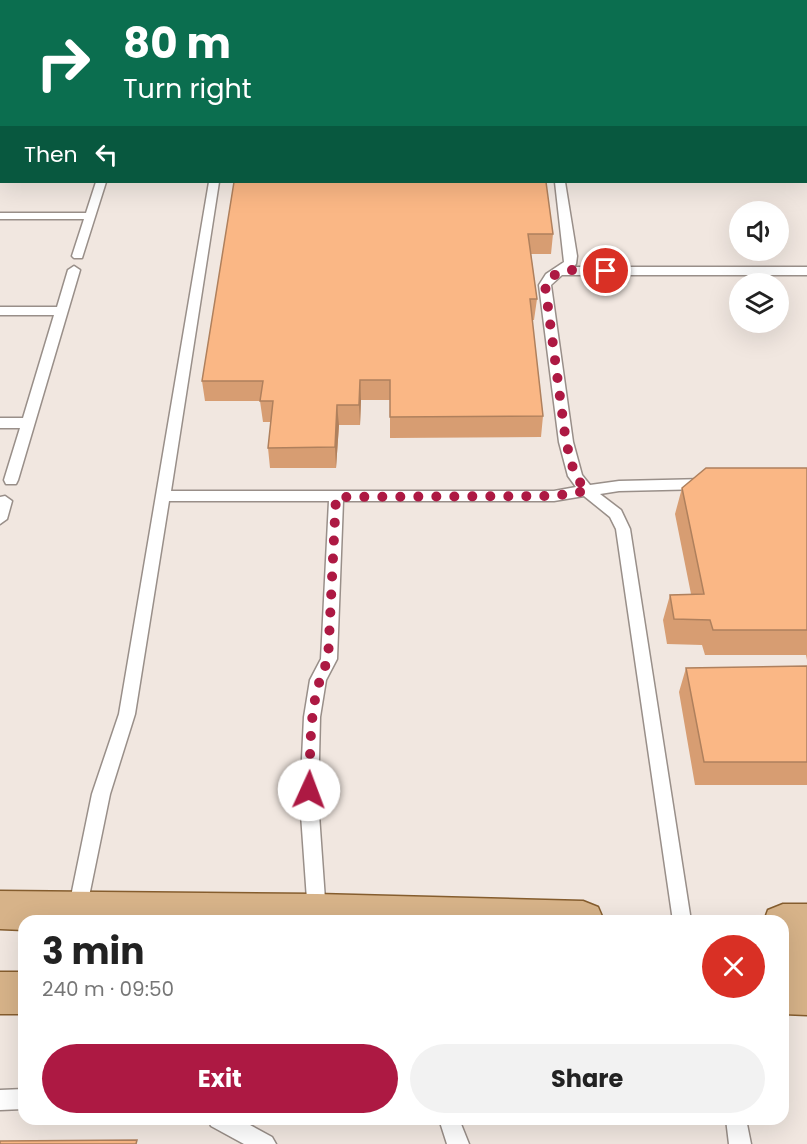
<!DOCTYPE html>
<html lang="en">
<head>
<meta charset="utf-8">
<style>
  :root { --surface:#fff; --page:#f2f2f2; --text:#222; --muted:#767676; --accent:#ad1943 }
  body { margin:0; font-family:Poppins,sans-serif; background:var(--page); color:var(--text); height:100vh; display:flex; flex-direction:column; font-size:22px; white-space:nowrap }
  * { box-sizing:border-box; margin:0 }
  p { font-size:20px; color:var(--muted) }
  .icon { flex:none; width:33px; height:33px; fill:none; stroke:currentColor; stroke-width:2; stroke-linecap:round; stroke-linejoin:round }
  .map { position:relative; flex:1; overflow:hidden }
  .sheet { position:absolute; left:18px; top:915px; width:771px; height:210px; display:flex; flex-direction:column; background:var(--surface); border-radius:18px; box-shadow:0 6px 24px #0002 }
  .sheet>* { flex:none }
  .top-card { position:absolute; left:0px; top:0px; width:807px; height:183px; box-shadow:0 6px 24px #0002; background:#0b6e4f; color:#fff; overflow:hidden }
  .controls { position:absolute; left:729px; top:201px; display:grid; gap:12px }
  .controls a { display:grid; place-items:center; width:60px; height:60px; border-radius:50%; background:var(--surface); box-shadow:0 6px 24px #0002; font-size:30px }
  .pin { position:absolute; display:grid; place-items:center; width:51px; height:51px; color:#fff; margin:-26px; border:3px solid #fff; border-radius:50%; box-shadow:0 2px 6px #0007 }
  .me { position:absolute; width:66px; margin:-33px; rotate:2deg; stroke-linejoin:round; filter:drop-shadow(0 0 4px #0008) }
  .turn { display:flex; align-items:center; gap:21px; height:126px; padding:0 24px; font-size:27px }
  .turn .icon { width:78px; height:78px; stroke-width:2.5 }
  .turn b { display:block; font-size:42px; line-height:51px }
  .then { display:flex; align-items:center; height:57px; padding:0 24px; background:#0003; gap:12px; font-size:22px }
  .round { display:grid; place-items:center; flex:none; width:63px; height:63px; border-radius:32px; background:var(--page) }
  .overview { display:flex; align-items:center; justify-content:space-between; height:102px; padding:0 24px }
  h1 { font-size:36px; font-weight:700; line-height:45px }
  .primary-button { display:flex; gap:12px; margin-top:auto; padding:12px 24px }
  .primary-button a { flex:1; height:69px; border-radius:36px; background:var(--accent); color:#fff; font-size:24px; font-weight:700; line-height:69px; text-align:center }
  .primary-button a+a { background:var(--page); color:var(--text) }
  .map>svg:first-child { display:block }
  .green { fill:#bace86 }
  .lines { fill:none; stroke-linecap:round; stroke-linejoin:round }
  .service-casing { stroke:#998f89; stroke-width:3 }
  .minor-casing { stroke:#998f89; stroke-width:4 }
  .tertiary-casing { stroke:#998f89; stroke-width:3 }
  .primary-casing { stroke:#855d2e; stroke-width:3 }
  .service { fill:#fff; fill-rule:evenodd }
  .minor { fill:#fff; fill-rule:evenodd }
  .tertiary { fill:#fff; fill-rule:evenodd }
  .primary { fill:#d7b389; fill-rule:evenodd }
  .wall { fill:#d79d72 }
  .shaded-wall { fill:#af805d }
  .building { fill:#fab785; stroke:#af805d; stroke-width:1.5 }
  .route { stroke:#ad1943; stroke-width:10; stroke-dasharray:0 18 }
</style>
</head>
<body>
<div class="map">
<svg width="807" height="1144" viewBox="0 0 807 1144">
  <rect width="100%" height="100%" fill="#f1e7e0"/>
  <path class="green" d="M328,0H552V1L328,2Z"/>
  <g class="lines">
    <defs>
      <path id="service" d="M283,0H291L282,2Z
        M301,0H309V2H301Z
        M449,0H457V2H449Z
        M657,0H665V2H657Z
        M0,133H2V139H0Z
        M96,182H106L82,258H74L72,256L84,219H0V213H86Z
        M209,182H219L171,491H554L576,487L568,476L559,442L539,285L546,274L564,262L555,182H565L577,256L576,264L573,267H807V275H562L551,285L573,442L582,475L590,485L619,481L706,479L713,484L706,489L619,491L600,494L621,510L630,529L691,921H673L616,529L610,517L584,496L554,501H343L337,659L326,680L320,717L318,800L326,914L322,921L310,920L308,914L300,800L304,717L310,680L321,659L329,501H169L135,714L110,794L86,911L84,917L77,920L70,917L68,911L92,794L119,714Z
        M74,266L80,270L18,480L16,484H6L4,480L20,428H0V418H23L54,315H0V307H57L68,270Z
        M5,496L12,501L7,519L0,524V497Z
        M24,1089V1109L0,1110V1090Z
        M208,1119H239L272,1137L276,1144H244L211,1126Z
        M439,1119H459L469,1144H447Z
        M726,1119H746L751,1144H729Z"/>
      <path id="minor" d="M0,33H2V43H0Z"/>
      <path id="tertiary" d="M34,0H54L33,2Z
        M0,93H2L0,109Z"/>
      <path id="primary" d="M0,891L317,894L583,901L598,907L604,921H24V930L0,929Z
        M783,904H807V1015L783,1014V921H764L768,910Z
        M0,972H24V1014H0Z"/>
    </defs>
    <use href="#service" class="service-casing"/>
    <use href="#minor" class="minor-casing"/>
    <use href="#tertiary" class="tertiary-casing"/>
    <use href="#primary" class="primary-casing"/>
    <use href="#service" class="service"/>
    <use href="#minor" class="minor"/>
    <use href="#tertiary" class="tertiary"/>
    <use href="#primary" class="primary"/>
  </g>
  <path class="wall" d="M234,182L553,234L551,254H531L537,299L534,320H532L543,416L541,437L390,438V400H361L360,425H339L336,468H270L268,448L271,422H263L260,401H205L202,381Z
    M807,468V660L806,655H705L702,645L667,644L663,620L670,595L691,594L675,514L682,488Z
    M807,666V785H695L679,692L686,668Z"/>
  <path class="shaded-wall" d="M360,380L361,400L360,425L359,405Z
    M337,405L339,425L336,468L335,447Z"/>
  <path class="building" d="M565,0H644L645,2H565Z
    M234,182H546L553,234H528L537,299H530L543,416L390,417V380H360L359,405H337L335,447L268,448L273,401H260L263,381H202Z
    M706,468H807V630H713L710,620L674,619L670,595L704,594L682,488Z
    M807,666V762H704L686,668Z
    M137,1140L136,1144H0V1141Z"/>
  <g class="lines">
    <path class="route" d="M309,790C311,746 308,700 328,660L336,497L554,496L587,491L575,476L566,442L545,285C557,264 584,271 606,271"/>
  </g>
</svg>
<div class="controls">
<a><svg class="icon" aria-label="sound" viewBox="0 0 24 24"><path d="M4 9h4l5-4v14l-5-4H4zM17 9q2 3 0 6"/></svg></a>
<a><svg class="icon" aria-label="layers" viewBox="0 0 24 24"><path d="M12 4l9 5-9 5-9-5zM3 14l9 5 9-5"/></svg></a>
</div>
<div class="pin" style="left:606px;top:271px;background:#d93025"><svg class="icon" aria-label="arrive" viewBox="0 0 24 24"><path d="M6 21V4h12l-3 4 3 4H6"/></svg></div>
<svg class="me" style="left:309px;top:790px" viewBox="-20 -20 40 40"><circle r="19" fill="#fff"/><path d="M0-13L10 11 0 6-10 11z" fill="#ad1943"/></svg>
<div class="top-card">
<div class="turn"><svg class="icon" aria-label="right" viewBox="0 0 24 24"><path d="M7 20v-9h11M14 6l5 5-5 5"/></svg><div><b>80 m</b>Turn right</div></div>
<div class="then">Then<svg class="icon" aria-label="left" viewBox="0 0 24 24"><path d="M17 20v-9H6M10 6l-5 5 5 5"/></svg></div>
</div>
<section class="sheet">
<div class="overview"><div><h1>3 min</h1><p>240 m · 09:50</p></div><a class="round" style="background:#d93025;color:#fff"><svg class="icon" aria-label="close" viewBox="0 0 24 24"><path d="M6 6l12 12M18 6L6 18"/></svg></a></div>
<div class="primary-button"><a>Exit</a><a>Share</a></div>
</section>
</div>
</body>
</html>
